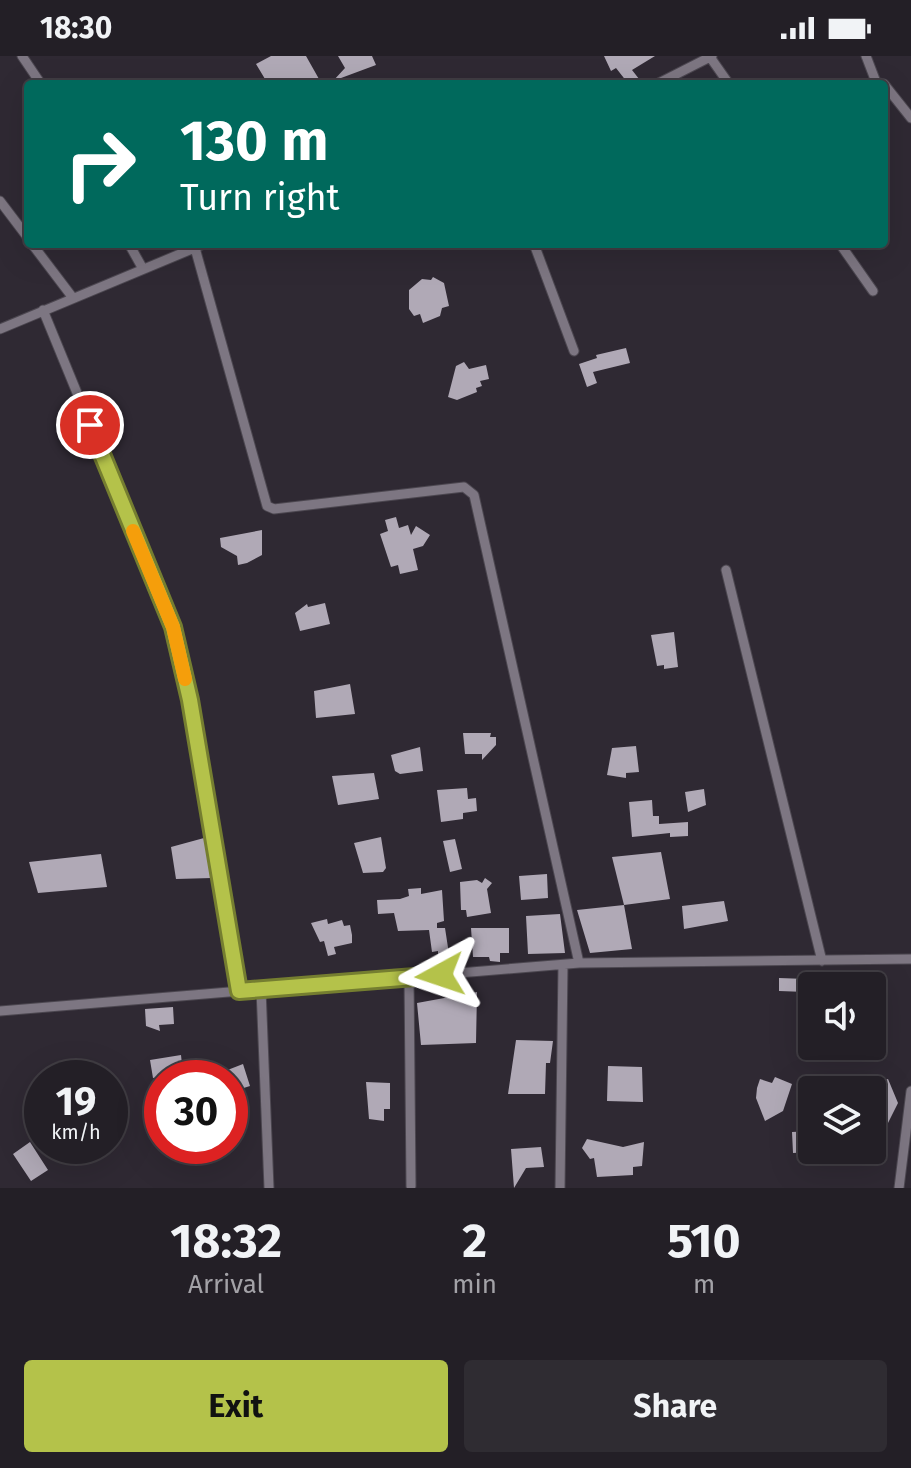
<!DOCTYPE html>
<html lang="en">
<head>
<meta charset="utf-8">
<style>
  :root { --surface:#231f26; --page:#2f2c32; --text:#f1f3f6; --muted:#a3a2a7; --line:#403d43; --accent:#b4c24a }
  body { margin:0; font-family:"Fira Sans",sans-serif; background:var(--page); color:var(--text); height:100vh; display:flex; flex-direction:column; font-size:30px; white-space:nowrap }
  * { box-sizing:border-box; margin:0 }
  p { font-size:26px; color:var(--muted) }
  .icon { flex:none; width:44px; height:44px; fill:none; stroke:currentColor; stroke-width:2; stroke-linecap:round; stroke-linejoin:round }
  .map { position:relative; height:1132px; overflow:hidden }
  .drawer { display:flex; flex-direction:column; background:var(--surface); flex:1 }
  .drawer>* { flex:none }
  .hud { position:absolute; left:24px; top:24px; width:864px; height:168px; border-radius:8px; box-shadow:0 8px 32px #0002,0 0 0 2px var(--line); background:#00695c; color:#fff; overflow:hidden }
  .buttons { position:absolute; left:798px; top:916px; display:grid; gap:16px }
  .buttons a { display:grid; place-items:center; width:88px; height:88px; border-radius:8px; background:var(--surface); box-shadow:0 8px 32px #0002,0 0 0 2px var(--line); font-size:40px }
  .speed { position:absolute; left:24px; top:1004px; display:flex; gap:16px; font-size:40px; font-weight:700; text-align:center }
  .speed>* { display:grid; place-content:center; width:104px; height:104px; border-radius:50%; background:var(--surface); box-shadow:0 8px 32px #0002,0 0 0 2px var(--line); line-height:1 }
  .speed small { font-size:20px; font-weight:400 }
  .speed .limit { border:12px solid #d22; background:#fff; color:#111 }
  .pin { position:absolute; display:grid; place-items:center; width:68px; height:68px; color:#fff; margin:-34px; border:4px solid #fff; border-radius:50%; box-shadow:0 2px 8px #0007 }
  .me { position:absolute; width:88px; margin:-44px; rotate:265deg; stroke-linejoin:round; filter:drop-shadow(0 0 6px #0008) }
  .turn { display:flex; align-items:center; gap:28px; height:168px; padding:0 24px; font-size:36px }
  .turn .icon { width:104px; height:104px; stroke-width:2.5 }
  .turn b { display:block; font-size:56px; line-height:68px }
  .eta { display:flex; justify-content:space-evenly; align-items:center; height:136px; text-align:center }
  .eta b { font-size:48px; font-weight:700; line-height:56px }
  .action { display:flex; gap:16px; margin-top:auto; padding:16px 24px }
  .action a { flex:1; height:92px; border-radius:8px; background:var(--accent); color:#111; font-size:32px; font-weight:700; line-height:92px; text-align:center }
  .action a+a { background:var(--page); color:var(--text) }
  .status { display:flex; justify-content:space-between; align-items:center; height:56px; padding:0 40px; background:var(--surface); direction:ltr }
  .status svg { height:22px; fill:currentColor }
  .map>svg:first-child { display:block }
  .building { fill:#b0a9b6 }
  .lines { fill:none; stroke-linecap:round; stroke-linejoin:round }
  .street-casing { stroke:#4c4750; stroke-width:11 }
  .street { stroke:#7d7682; stroke-width:9 }
  .route-casing { stroke:#757e30; stroke-width:20 }
  .route { stroke:#b4c24a; stroke-width:14 }
  .slow { stroke:#f59e0b; stroke-width:14 }
</style>
</head>
<body>
<div class="status"><b>18:30</b><svg viewBox="0 0 49 12"><path d="M0 12V9h3v3zM5 12V6h3v6zM10 12V3h3v9zM15 12V0h3v12zM26 1h20v11H26zM47 4h2v5h-2z"/></svg></div>
<div class="map">
<svg width="911" height="1132" viewBox="0 0 911 1132">
  <rect width="100%" height="100%" fill="#2f2933"/>
  <path class="building" d="M271,0H306L319,23L310,28H268L256,8Z
    M338,0H372L376,9L333,25L345,12Z
    M604,0H655L632,14L643,28L627,26L616,12L611,15Z
    M433,221L444,227L449,250L442,252L440,260L423,267L420,258L414,260L409,253V234L422,223L431,224Z
    M626,292L630,307L593,316L597,327L587,331L579,308L597,302L596,299Z
    M464,306L469,313L486,309L489,323L480,325L482,330L476,332L477,336L457,344L448,341L456,310Z
    M396,461L399,472L408,469L411,479L416,470L430,479L423,490L413,493L418,514L400,518L398,509L391,511L380,478L388,475L385,464Z
    M262,474V499L247,507L238,509L237,500L221,491L220,482Z
    M325,547L330,568L300,575L295,557L307,548L308,551Z
    M674,576L678,611L664,613V609L657,610L651,579Z
    M350,628L355,658L316,662L314,635Z
    M463,677H491L490,681H496V689L482,704V698H465Z
    M636,690L639,716L626,717V722L607,719L612,692Z
    M420,691L423,715L400,718L395,715L391,699Z
    M374,717L379,743L338,749L332,720Z
    M467,732L468,743L476,742L477,755L463,757V763L441,766L437,734Z
    M704,733L706,749L688,756L685,736Z
    M652,744L653,760H659V768L688,766V780L670,781V777L632,781L629,746Z
    M381,781L386,812L383,816L363,817L354,787Z
    M204,782L212,822L176,823L171,791Z
    M455,783L462,813L450,816L443,785Z
    M661,796L670,843L624,849L612,801Z
    M101,798L107,831L38,837L29,806Z
    M547,818L548,842L521,844L519,820Z
    M485,822L492,827L487,833L491,857L467,861L466,854H461L460,826L477,824L482,827Z
    M421,832V838L442,834L444,865L437,867V872H445L449,898L438,900V895L432,896L429,874L398,875L394,857L378,858L377,844L400,843L409,840L408,833Z
    M724,845L728,865L684,873L682,850Z
    M624,849L632,893L590,897L577,854Z
    M560,858L565,897L528,898L526,860Z
    M327,863L328,868L342,864L344,870L350,869L352,879V887L334,891L336,898L328,900L324,885L320,886L311,867Z
    M471,872H509V897H500V906L490,905L489,901H473Z
    M779,922L806,923V936L779,935Z
    M477,936L476,987L421,989L417,947Z
    M173,951L174,968L159,969L160,975L146,970L145,953Z
    M516,984L553,985L550,1007H546L545,1038H508Z
    M181,999L183,1018L153,1022L150,1004Z
    M243,1008L250,1030L234,1035L230,1022H207Z
    M608,1010L642,1011L643,1046L607,1045Z
    M813,1020H847V1034H813Z
    M775,1021L792,1028L783,1055L765,1065L756,1042L757,1032L760,1023L772,1027Z
    M888,1023L898,1047L888,1067L872,1059V1034L869,1029Z
    M366,1026L390,1027V1053H384V1065L369,1063Z
    M812,1075V1096L793,1097L792,1076Z
    M587,1083L623,1091L644,1086L642,1110L633,1111V1119L597,1121L594,1102L590,1103L582,1092Z
    M30,1086L48,1114L31,1125L13,1098Z
    M541,1091L544,1111L526,1112L514,1132L511,1093Z"/>
  <g class="lines">
    <defs>
      <path id="street" d="M22,0L41,28
        M866,0L876,26L883,28
        M710,1L729,28
        M657,28L712,0
        M884,28L911,62
        M0,145L28,182
        M32,188L73,242
        M129,188L143,213
        M534,188L574,295
        M840,188L873,235
        M195,192L267,450L274,453L464,431L474,439L579,907
        M43,254L173,571L190,644L239,935
        M0,273L204,188
        M726,514L822,905
        M409,921L411,1130
        M261,933L269,1132
        M0,955L579,907L911,903
        M560,1132L563,909
        M899,1132L911,1035"/>
    </defs>
    <use href="#street" class="street-casing"/>
    <use href="#street" class="street"/>
  </g>
  <g class="lines">
    <defs>
      <path id="route" d="M90,369L173,571L190,644L239,935L440,919"/>
    </defs>
    <use href="#route" class="route-casing"/>
    <use href="#route" class="route"/>
    <path class="slow" d="M133,475L173,571L185,623"/>
  </g>
</svg>
<div class="buttons">
<a><svg class="icon" aria-label="sound" viewBox="0 0 24 24"><path d="M4 9h4l5-4v14l-5-4H4zM17 9q2 3 0 6"/></svg></a>
<a><svg class="icon" aria-label="layers" viewBox="0 0 24 24"><path d="M12 4l9 5-9 5-9-5zM3 14l9 5 9-5"/></svg></a>
</div>
<div class="speed"><div>19<small>km/h</small></div><div class="limit">30</div></div>
<div class="pin" style="left:90px;top:369px;background:#d93025"><svg class="icon" aria-label="arrive" viewBox="0 0 24 24"><path d="M6 21V4h12l-3 4 3 4H6"/></svg></div>
<svg class="me" style="left:440px;top:919px" viewBox="-20 -20 40 40"><path d="M0-17L14 15 0 8-14 15z" fill="#b4c24a" stroke="#fff" stroke-width="4"/></svg>
<div class="hud">
<div class="turn"><svg class="icon" aria-label="right" viewBox="0 0 24 24"><path d="M7 20v-9h11M14 6l5 5-5 5"/></svg><div><b>130 m</b>Turn right</div></div>
</div>
</div>
<section class="drawer">
<div class="eta">
<div><b>18:32</b><p>Arrival</p></div>
<div><b>2</b><p>min</p></div>
<div><b>510</b><p>m</p></div>
</div>
<div class="action"><a>Exit</a><a>Share</a></div>
</section>
</body>
</html>
